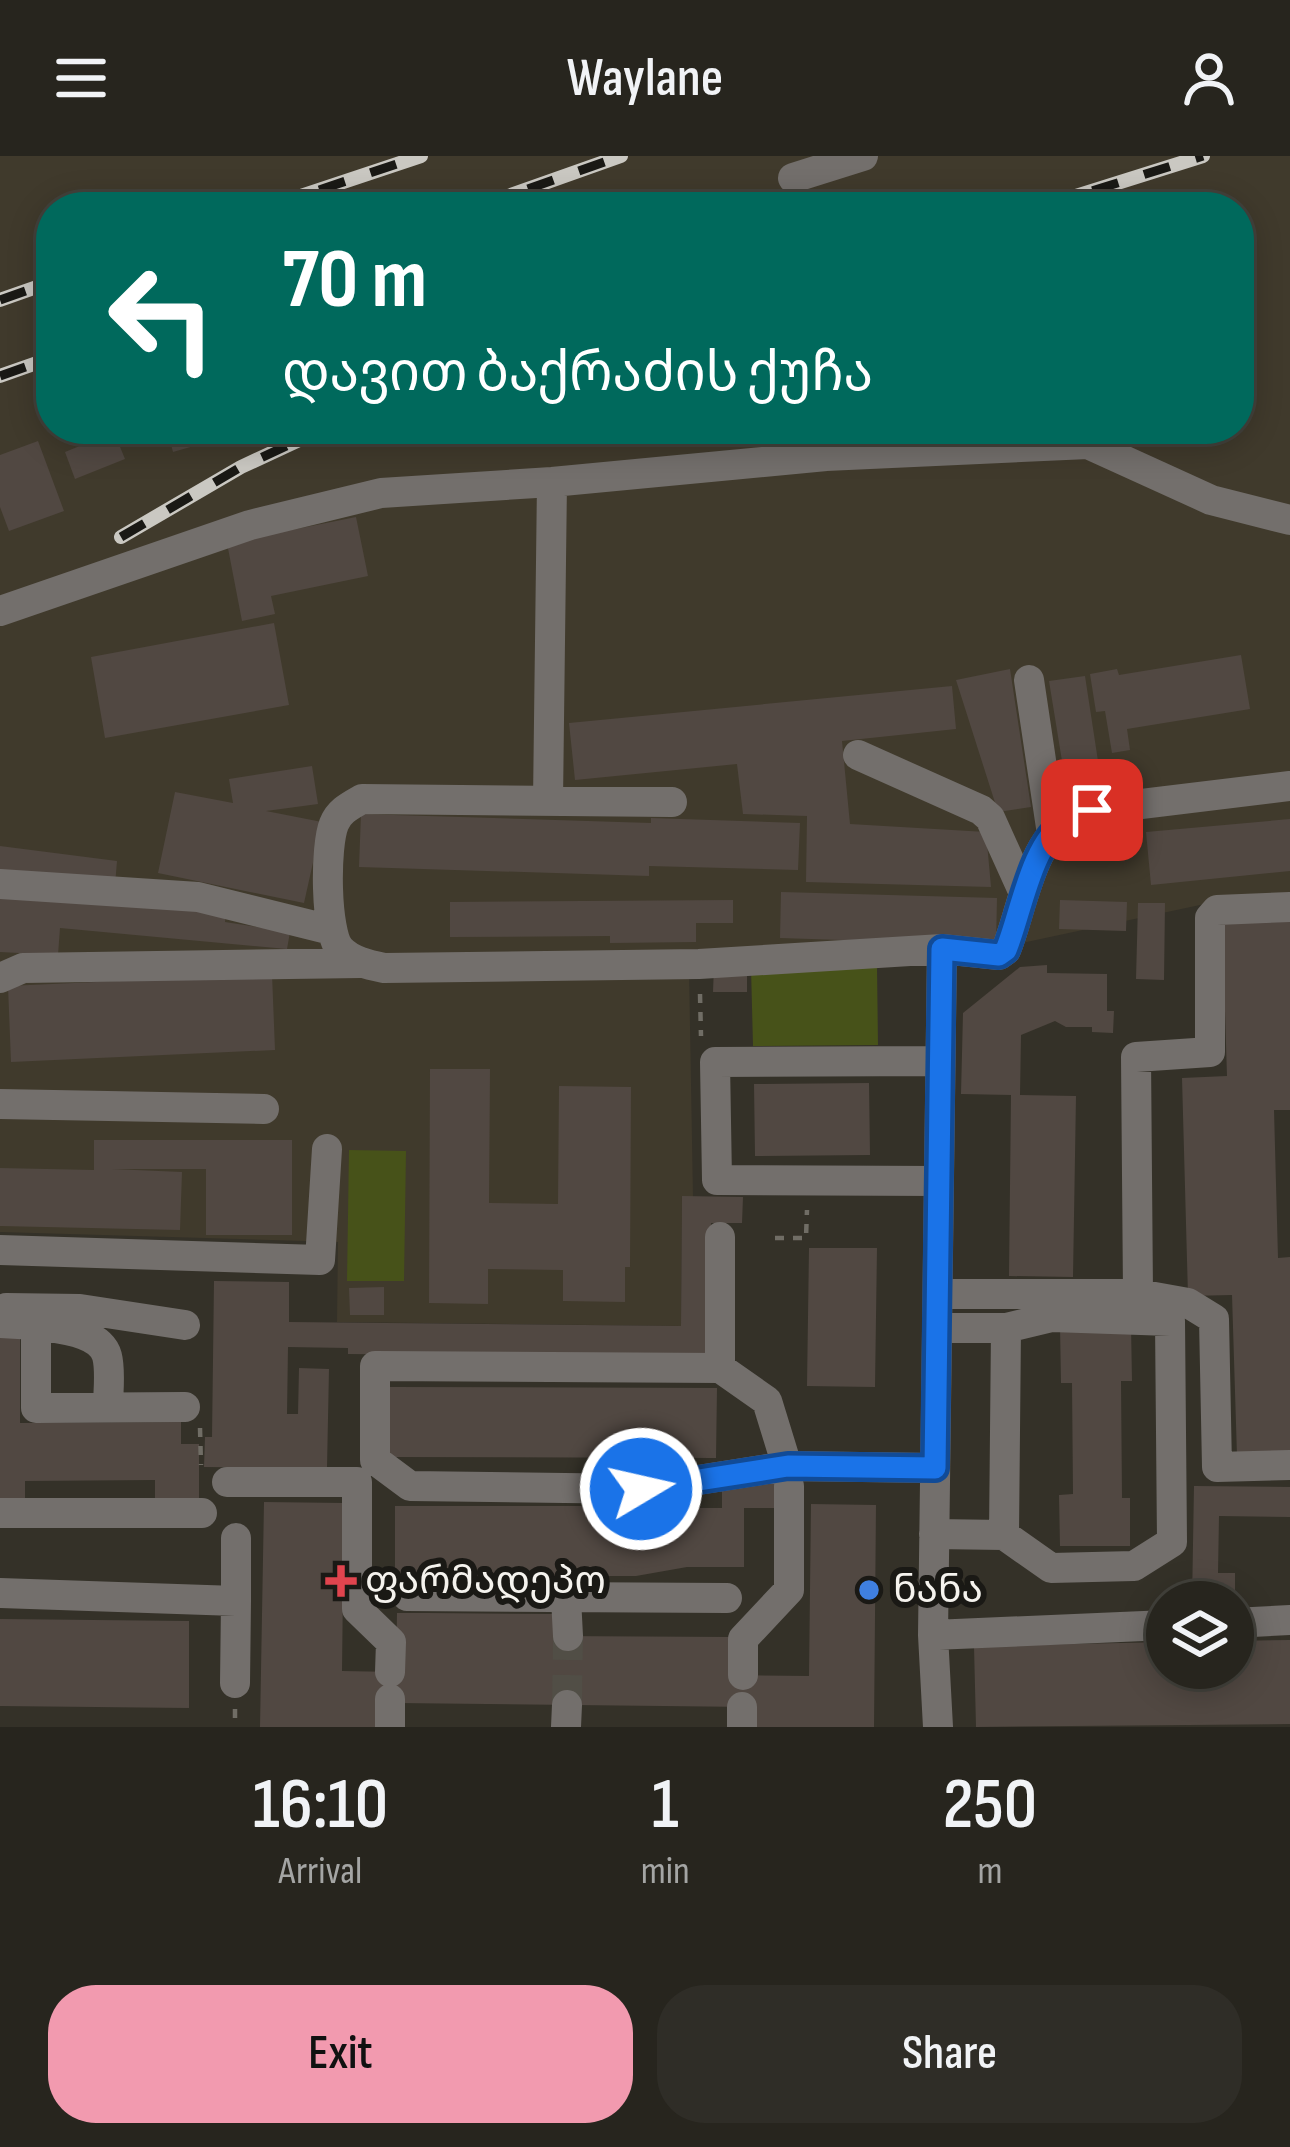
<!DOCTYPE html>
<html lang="en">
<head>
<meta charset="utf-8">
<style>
  :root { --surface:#27251e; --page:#2f2d27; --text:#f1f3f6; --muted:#a4a5a4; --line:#43423c; --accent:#f29aaf }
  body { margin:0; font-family:"Sofia Sans Condensed","Noto Sans Georgian",sans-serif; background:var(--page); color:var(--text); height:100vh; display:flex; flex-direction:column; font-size:45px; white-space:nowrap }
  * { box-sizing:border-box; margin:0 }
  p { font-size:39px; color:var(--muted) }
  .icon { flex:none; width:66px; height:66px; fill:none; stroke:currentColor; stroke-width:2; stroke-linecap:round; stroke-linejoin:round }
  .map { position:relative; height:1571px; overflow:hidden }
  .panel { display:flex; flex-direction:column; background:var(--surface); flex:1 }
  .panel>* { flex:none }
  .banner { position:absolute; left:36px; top:36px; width:1218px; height:252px; border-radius:48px; box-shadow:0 6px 30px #0003,0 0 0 3px var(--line); background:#00695c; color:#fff; overflow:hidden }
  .fabs { position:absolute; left:1146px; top:1425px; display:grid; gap:24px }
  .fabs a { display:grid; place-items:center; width:108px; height:108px; border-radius:50%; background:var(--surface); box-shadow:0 6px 30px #0003,0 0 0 3px var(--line); font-size:60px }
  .pin { position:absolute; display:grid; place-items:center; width:102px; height:102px; color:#fff; margin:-51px; border-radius:24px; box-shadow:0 6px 18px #0006 }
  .me { position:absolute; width:132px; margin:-66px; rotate:81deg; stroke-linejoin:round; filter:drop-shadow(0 0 9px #0008) }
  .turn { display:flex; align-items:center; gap:42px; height:252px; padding:0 48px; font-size:54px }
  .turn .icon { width:156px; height:156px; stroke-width:2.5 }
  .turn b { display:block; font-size:84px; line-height:102px }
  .eta { display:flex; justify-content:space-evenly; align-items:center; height:204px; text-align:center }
  .eta b { font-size:72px; font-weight:600; line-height:84px }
  .primary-button { display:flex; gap:24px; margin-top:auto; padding:24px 48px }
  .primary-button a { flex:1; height:138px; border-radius:48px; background:var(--accent); color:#111; font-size:48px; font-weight:600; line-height:138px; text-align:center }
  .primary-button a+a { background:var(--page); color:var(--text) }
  header { display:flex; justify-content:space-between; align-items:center; height:156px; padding:0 48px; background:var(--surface); font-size:54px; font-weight:600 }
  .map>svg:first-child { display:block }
  .built { fill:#403a2c; fill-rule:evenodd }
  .green { fill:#475219 }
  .building { fill:#514842 }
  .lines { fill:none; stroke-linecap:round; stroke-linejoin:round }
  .minor-tunnel { stroke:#514e46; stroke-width:30; stroke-dasharray:30 15; stroke-linecap:butt }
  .path { stroke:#706d65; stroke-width:4.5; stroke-dasharray:9 9; stroke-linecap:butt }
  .minor { stroke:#736f6c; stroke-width:30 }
  .rail-casing { stroke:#cac8c2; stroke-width:14 }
  .rail { stroke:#1a1915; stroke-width:9; stroke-dasharray:27; stroke-linecap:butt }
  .route-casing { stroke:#114b97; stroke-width:30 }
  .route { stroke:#1a73e8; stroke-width:21 }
  .health-dot { fill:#e0444e; stroke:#1a1915; stroke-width:4.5 }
  .shop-dot { fill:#3f7fe0; stroke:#1a1915; stroke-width:4.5 }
  .labels { text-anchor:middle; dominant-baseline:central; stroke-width:12; stroke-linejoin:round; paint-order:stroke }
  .poi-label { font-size:39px; fill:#f5f3ee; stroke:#1a1915; text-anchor:start }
</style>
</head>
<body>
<header><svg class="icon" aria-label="menu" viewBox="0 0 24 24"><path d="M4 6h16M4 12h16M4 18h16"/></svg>Waylane<svg class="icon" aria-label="person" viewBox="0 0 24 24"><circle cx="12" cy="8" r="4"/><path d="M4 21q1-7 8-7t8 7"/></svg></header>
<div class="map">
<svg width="1290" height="1571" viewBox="0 0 1290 1571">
  <rect width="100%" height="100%" fill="#343128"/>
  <path class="built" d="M0,0H1290V743L1214,746L998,792L689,813L693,1041H682L681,1170L337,1166L338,1086L0,1076ZM51,51H1239V273H51Z"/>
  <path class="green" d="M877,810L878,889L753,890L751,812Z
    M349,994L406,995L404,1125H347Z"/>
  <path class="building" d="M688,34L694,51H646Z
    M129,273H197L201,288L173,296L168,277L133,287Z
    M114,276L125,303L75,323L65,296Z
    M38,285L64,355L9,375L0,351V299Z
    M356,361L368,420L271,440L275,458L242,465L227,387Z
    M274,467L289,549L105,582L91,501Z
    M1241,499L1250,553L1127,573L1130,594L1112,597L1105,555L1096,556L1090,518L1117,513L1119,519Z
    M1010,513L1031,651L998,656L956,524Z
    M1085,520L1098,605L1063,611L1049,525Z
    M952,530L956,573L842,585L850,668L986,676L991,731L806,726L807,660L743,658L737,608L575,624L569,567Z
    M312,610L318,648L266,655L322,666L304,747L158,717L175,636L233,647L229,623Z
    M361,658L651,667V662L800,667L798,714L649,710V720L359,711Z
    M1290,663V715L1151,729L1146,676Z
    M0,690L117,705L115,729L0,721Z
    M781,736L997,742L996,789L780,782Z
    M0,738L226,754L225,766L290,776L287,793L60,772L58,799L0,796Z
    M733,744V767H696V786L610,787V780L450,781V746Z
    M1060,744L1127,746L1126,775L1059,773Z
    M1138,747H1165L1164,824L1136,823Z
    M1290,756V954H1274L1278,1102L1290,1101V1298L1237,1300L1232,1139L1188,1140L1182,922L1227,920L1222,758Z
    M1047,809V817L1107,818V855H1114L1113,877L1092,876V871H1066L1055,865L1021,879L1020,939L1076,940L1073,1121L1009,1120L1011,939L961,938L963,857L1020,811Z
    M714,810H747V836H713Z
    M272,818L275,894L11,906L8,830Z
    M430,913H490L489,1047L558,1048L559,930L631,931L630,1111H625V1146L563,1145V1114L488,1113V1148L429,1147Z
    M869,927L870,999L755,1000L754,928Z
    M94,984H292V1079H206V1013H112L182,1016L180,1074L0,1070V1012L94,1014Z
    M682,1040L743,1041L742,1067H711L709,1202L348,1198V1192L288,1191L287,1258H298L299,1212L329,1213L327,1312L204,1311L205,1281H212L214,1125L289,1126V1166L681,1170Z
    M809,1092H877L875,1231L807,1230Z
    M384,1131V1159H350L349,1132Z
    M1131,1169L1132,1225H1121L1122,1342H1130V1390H1060L1059,1339L1073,1338L1072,1227H1061L1060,1170Z
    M0,1182H20V1267L181,1266V1288H199V1349H155V1324L25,1325V1345H0Z
    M389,1231L717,1232L716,1302L389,1301Z
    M722,1328H780V1352H744V1411H687L636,1420H395V1350H604V1369H611L612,1386H660V1352H722Z
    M1194,1330L1290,1331V1361L1219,1360L1218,1417H1235V1446H1192Z
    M264,1346L344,1347L342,1515L396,1516L397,1457H426L553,1458V1480L732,1481V1519L809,1520L811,1348L876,1349L874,1571H750V1551L396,1547L383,1571H260Z
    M0,1463L189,1465V1552L0,1550Z
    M1290,1484V1568L976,1571L974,1490L1167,1486V1512H1233V1485Z"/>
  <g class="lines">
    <path class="minor-tunnel" d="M567,1549L568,1480"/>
    <path class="path" d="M700,838L701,880
      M775,1082H806L807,1054
      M200,1272L201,1309
      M235,1553V1571"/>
    <path class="minor" d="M793,22L863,0
      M0,455L250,369L381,337L552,326L826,300L1088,288L1211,344L1290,364
      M1029,524L1052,678
      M858,599L981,654L990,662L1023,735
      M548,645L552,326
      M672,646L362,643C350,650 339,655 334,668C325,690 325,776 340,793C351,805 369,809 384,812L699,808L942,793
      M0,728L198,741L331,774
      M0,822L23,812L361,807
      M939,905L715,906L717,1024L939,1025
      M0,948L264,953
      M720,1081V1212
      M0,1094L320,1104L327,993
      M938,1138H1138L1188,1147L1214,1163L1217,1311L1290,1309
      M1138,1138L1136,901L1210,896V762L1217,754L1290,751
      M6,1152L80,1153L185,1169
      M0,1167L36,1169V1252L185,1251
      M36,1169C58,1173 100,1175 107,1200C111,1215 108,1236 108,1251
      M787,1310L641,1333L410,1330L375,1304V1210L720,1212L767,1245L787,1310L935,1312
      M227,1326H357V1453L391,1486L390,1516
      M0,1357H202
      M934,1378L1004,1379L1051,1412L1134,1410L1172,1386L1170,1165L1052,1161L1006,1172H938
      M1004,1379L1006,1172
      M0,1437L236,1445L235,1527
      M407,1440L727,1442
      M566,1442L568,1480
      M236,1445V1382
      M1233,1467L1290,1464
      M933,1479L1167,1469
      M743,1519V1483L789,1434V1330
      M390,1543V1571
      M566,1571L567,1549
      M742,1571V1551
      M938,1571L933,1479L942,793L999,799L1006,794C1021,758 1030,689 1066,666C1073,661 1083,658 1092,654L1290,630"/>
    <defs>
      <path id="rail" d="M268,51L421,0
        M477,51L621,0
        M1041,51L1203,0
        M0,144L51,126
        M0,220L51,202
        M121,381L241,311L323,273"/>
    </defs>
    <use href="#rail" class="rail-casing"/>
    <use href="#rail" class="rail"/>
  </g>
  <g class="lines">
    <defs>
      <path id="route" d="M641,1333L788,1310L935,1312L942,793L999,799L1006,794C1021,758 1031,688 1065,666C1073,661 1083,658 1092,654"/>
    </defs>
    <use href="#route" class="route-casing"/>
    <use href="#route" class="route"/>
  </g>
  <path class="health-dot" d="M335 1407h12v12h12v12h-12v12h-12v-12h-12v-12h12z"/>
  <circle class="shop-dot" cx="869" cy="1434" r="12"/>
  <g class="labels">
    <g class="poi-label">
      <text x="365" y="1425">ფარმადეპო</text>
      <text x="893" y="1434">ნანა</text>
    </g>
  </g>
</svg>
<div class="fabs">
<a><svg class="icon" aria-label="layers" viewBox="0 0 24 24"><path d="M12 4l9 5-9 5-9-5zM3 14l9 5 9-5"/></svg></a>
</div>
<div class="pin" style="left:1092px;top:654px;background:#d93025"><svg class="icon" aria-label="arrive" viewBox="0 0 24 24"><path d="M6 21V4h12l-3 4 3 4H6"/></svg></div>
<svg class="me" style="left:641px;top:1333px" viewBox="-20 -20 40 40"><circle r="17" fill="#1a73e8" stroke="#fff" stroke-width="3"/><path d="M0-11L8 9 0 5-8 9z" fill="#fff"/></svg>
<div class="banner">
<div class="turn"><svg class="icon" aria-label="left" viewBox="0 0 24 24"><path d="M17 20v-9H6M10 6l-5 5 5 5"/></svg><div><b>70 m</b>დავით ბაქრაძის ქუჩა</div></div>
</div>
</div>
<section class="panel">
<div class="eta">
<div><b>16:10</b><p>Arrival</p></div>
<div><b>1</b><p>min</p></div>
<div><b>250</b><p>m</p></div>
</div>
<div class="primary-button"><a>Exit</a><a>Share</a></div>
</section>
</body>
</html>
